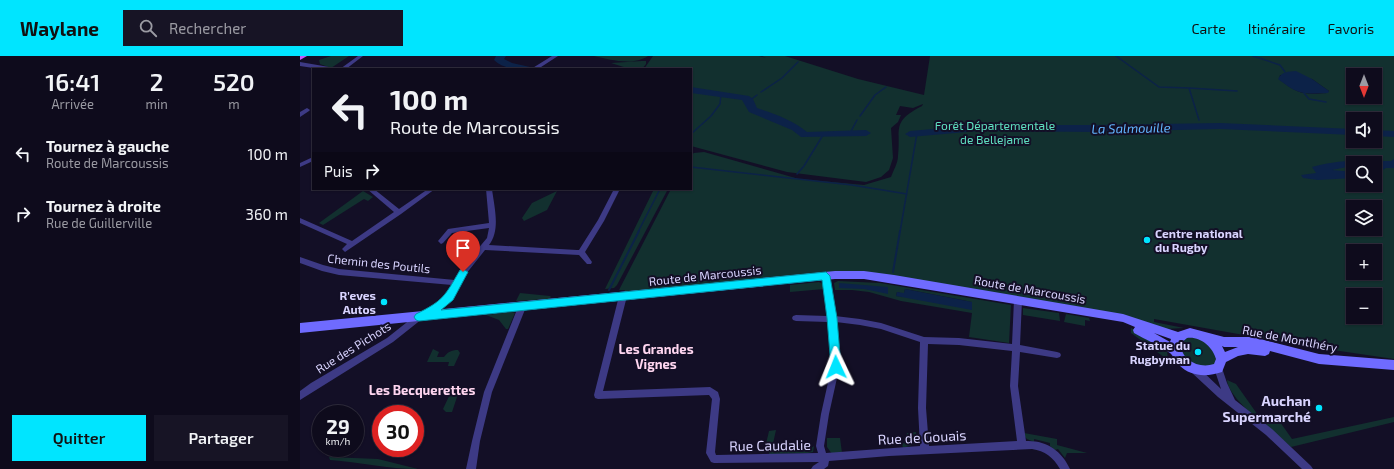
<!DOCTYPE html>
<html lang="fr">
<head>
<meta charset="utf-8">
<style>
  :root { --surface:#0e0b1c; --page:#171425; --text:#f1f3f6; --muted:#9b9ba3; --line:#2e2b3b; --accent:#00e5ff }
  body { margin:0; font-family:"Exo 2",sans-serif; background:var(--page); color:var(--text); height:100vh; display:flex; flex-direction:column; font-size:15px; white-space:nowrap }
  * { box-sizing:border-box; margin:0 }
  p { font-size:13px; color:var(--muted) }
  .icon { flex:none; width:22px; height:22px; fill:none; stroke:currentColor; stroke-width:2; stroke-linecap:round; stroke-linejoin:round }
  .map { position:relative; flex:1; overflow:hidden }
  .panel { display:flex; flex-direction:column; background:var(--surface); width:300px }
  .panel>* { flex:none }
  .top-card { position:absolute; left:12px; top:12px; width:380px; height:122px; border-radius:0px; box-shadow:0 1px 3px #0004,0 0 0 1px var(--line); background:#0e0b1c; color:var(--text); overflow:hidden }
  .needle { width:26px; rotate:180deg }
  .controls { position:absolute; left:1046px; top:12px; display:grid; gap:8px }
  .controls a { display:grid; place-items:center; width:36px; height:36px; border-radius:0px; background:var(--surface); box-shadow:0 1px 3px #0004,0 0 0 1px var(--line); font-size:20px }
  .speed { position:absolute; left:12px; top:349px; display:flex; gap:8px; font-size:20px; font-weight:700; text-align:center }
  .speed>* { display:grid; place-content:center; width:52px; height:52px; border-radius:50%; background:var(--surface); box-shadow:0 1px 3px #0004,0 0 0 1px var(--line); line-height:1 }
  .speed small { font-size:10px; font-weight:400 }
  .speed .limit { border:6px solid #d22; background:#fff; color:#111 }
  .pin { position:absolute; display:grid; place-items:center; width:34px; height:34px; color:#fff; margin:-41px -17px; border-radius:50% 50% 50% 0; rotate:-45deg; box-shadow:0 0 4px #0007 }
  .pin .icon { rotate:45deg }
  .me { position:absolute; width:44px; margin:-22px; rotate:358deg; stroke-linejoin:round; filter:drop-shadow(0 0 3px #0008) }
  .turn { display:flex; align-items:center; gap:14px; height:84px; padding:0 12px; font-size:18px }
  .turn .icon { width:52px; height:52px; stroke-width:2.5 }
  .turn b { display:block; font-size:28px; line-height:34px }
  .then { display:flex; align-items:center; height:38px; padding:0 12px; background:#0003; gap:8px; font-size:15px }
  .eta { display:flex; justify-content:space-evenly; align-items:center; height:68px; text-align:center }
  .eta b { font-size:24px; font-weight:600; line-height:28px }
  .button { display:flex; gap:8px; margin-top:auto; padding:8px 12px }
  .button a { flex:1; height:46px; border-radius:0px; background:var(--accent); color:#111; font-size:16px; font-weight:600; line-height:46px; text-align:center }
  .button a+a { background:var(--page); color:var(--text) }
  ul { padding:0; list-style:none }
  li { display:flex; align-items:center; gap:12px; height:60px; padding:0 12px }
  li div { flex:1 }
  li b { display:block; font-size:15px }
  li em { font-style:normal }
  header { display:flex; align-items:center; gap:24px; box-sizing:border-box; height:56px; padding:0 20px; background:var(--accent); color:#111 }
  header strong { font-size:19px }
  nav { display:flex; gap:22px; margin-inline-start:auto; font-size:14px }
  .search { width:280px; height:36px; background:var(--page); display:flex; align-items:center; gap:10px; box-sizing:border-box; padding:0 14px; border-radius:0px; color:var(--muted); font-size:15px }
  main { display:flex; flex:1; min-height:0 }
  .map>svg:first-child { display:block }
  .green { fill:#12302f; fill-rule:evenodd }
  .water { fill:#0c2248 }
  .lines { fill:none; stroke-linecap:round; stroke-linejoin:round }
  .stream-far1 { stroke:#0c2248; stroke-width:1.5 }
  .stream { stroke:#0c2248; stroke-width:2 }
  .river { fill:#0c2248; fill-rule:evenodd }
  .street { fill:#3d3a85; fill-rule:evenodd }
  .secondary { fill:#6f6bff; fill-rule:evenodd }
  .primary { fill:#c25bff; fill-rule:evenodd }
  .route { fill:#00e5ff; stroke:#0095a6 }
  .poi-dot { fill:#00e5ff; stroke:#130f26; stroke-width:1.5 }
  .labels { text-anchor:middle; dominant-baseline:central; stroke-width:4; stroke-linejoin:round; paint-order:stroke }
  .park-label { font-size:12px; fill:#5fe0c0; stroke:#130f26 }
  .poi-label { font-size:12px; font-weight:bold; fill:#d9d4ff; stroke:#130f26; text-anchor:end }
  .street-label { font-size:12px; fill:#d9d4ff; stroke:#130f26 }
  .water-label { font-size:13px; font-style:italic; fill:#62b6ff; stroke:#130f26 }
  .neighbourhood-label { font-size:13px; font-weight:bold; fill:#ffd6f0; stroke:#130f26 }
  .near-poi-label { font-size:14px; font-weight:bold; fill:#d9d4ff; stroke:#130f26; text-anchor:end }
  .near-street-label { font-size:14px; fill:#d9d4ff; stroke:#130f26 }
</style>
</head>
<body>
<header>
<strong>Waylane</strong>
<div class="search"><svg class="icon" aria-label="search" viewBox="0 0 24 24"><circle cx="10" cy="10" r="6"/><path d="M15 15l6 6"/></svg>Rechercher</div>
<nav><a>Carte</a><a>Itinéraire</a><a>Favoris</a></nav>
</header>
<main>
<section class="panel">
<div class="eta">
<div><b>16:41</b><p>Arrivée</p></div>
<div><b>2</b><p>min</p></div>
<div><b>520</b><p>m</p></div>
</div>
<ul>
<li><svg class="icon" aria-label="left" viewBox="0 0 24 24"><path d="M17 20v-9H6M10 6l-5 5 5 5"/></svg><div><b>Tournez à gauche</b><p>Route de Marcoussis</p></div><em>100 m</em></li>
<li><svg class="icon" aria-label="right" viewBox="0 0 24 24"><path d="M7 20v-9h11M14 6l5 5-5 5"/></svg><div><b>Tournez à droite</b><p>Rue de Guillerville</p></div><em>360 m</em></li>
</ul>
<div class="button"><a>Quitter</a><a>Partager</a></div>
</section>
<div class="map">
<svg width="1094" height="413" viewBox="0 0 1094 413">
  <rect width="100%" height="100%" fill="#130f26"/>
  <path class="green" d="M31,0H49L31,12L20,8L19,4Z
    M294,0H348C333,10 311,4 294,0Z
    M353,0H459L466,2L462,0H485L558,23L624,39L630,0H1094V303L1006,290L854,263V266L884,272L865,273L575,217L324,236L325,234H319L371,133H391V99L394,97L404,96L499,123L564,129L591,121C593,115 598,107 598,100C601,72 591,66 622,50L623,48L613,52L600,50L596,59H601L598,66L591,72L593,102L589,114L581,121L566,126L487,116L391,90V13H344ZM980,19L1012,23L1029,35L1027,37C1003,39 998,38 979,23ZM1053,19H1075V41H1053ZM1053,63H1075V85H1053ZM1053,107H1075V129H1053ZM1053,151H1075V173H1053ZM1053,195H1075V217H1053ZM1053,239H1075V261H1053Z
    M342,5H346V8L342,13H330L311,7Z
    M354,133H368L317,229L314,232L305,233Z
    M63,135L73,141L68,145L64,143L23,169L19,167Z
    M257,135L247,154L224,165L222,162L232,147Z
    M538,225L580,227L711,249L709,287L669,281L672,257L601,245L569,236L552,234H535L534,227ZM605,233L672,246L596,240L597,236L604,238Z
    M519,226L523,228L524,233L490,236V229Z
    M220,237L250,240L251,241L249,243L216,245Z
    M723,252L759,257L760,265L723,259Z
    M212,256L215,257L208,273H206L199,264L186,259Z
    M766,258L789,262L790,265L785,264V270L764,266Z
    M831,272L846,279L867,294L868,304L831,277Z
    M896,281L908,287L918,302L914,310L903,312L885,303L879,289L885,282Z
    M133,293L139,296L137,301H144C148,296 151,294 158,294L160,297L154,310H148L149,306H127Z
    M927,324L936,328L960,362L966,361L971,368L980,366L992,383L1094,361V366L991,391C975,376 929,345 927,324Z
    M151,336H156L158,338L152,356H146L143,353Z
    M476,374L472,392L474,396L508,395L514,390L513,396L508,397L469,398L471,389L466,388L469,375Z
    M616,376L617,383L615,388L603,392L602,388L605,386L607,377Z
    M724,377L757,383V389L787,397H767L765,402L758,393L755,394L750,390V387L734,383V386L727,383L724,380Z
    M527,382H540L542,397L532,398L527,391Z
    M29,401L78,403L118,413C88,413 59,406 30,404Z"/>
  <path class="water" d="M996,15L1012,23L1029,35L1028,37C1002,38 999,39 978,23C982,15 988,16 996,15Z
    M1094,103V112H1086L1075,119V107H1053L1052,110L1032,114L1053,116V122L1018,124L1003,122L1001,119L1016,117L1012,111C1040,103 1063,105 1091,105Z
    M539,227L588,231V238L564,233L539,232Z
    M605,233L672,246V254L596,240L597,236L604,237Z"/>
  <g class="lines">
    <path class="stream-far1" d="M816,0L859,31L889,32L899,64
      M953,0L980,9L985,16
      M889,32L937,35
      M461,36L482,22L498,6
      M1004,37L1009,43L1026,46
      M449,45L457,39
      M560,60L575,39L586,31
      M391,78L411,60L420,48L421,38
      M549,79L557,64
      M391,111L552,129L607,138
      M497,118L504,110L523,79
      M338,176L360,133
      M600,176L617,77"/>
    <path class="stream" d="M593,216L600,175
      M309,234L339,175"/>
    <path class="river" d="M196,0H206L204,3L212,7L230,11L232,13C219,13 204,14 194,4Z
      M391,31L449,40L453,43L457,52C475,58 493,64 507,76L566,74L571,77L566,80L501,81L492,74L449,56L442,44L391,37Z
      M920,67L1053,73V79L920,73L792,76L678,75L610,81L605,78L610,75L678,69H792Z
      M1075,74L1094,75V81L1075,80Z"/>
    <path class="street" d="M58,0H63L46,13H40Z
      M252,0H258L238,13H231Z
      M0,6L29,11L32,13H20L0,10Z
      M7,52L10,54L9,55L0,61V56Z
      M13,101V105L0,111V107Z
      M67,133H74L99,153L128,133H135L101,158L45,196L42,193L47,188L0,167V162L52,185L94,156Z
      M186,133H192C194,150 201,174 189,189L277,194H279L298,164L314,133H320L304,165L285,196L292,206L291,208H287L279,199L185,194L166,218L152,243L142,253L122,263L93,286L0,344V335L11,327L87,282L116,259L136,249L146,239L152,229L39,219L22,215L0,207V201L23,209L39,213L155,224L160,214L187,182L189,172L152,177L143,187L141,188L138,185L148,173L189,167Z
      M526,216L529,217L530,219L535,260L560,263L581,267L624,281L659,282L712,288L714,244L715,242H721L722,244L720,289L757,296L760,297L761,299L760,301L757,302L720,296L718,330L726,385C746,384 762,395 770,413H760C753,401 745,395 732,393L589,400L529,405L528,410L524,413H511L513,410L519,406L414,407L411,406L406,397L412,343L409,339L298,343L295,342L294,339L319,240L320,238H326L327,240L303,335L410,331L418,336L420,343L415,396L416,399L518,397L516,390L521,358L533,304L528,266L496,265L493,264L492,262L493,260L496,259L527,260L522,219L523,217ZM536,266L560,269L581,273L620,286L618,352L620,390L526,397L524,390L529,358L541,304ZM628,288L659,289L712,295L710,330L717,385L629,390L626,352Z
      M222,248L225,249L226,251L192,336L180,385L176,413H166L172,385L184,336L218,251L219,249Z
      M918,308L921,309L927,327L935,344L972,373L1011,410L1013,413H1002L966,379L918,341L891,316L890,313L891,310L894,309L897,310L921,333L914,312L915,309Z"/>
    <path class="secondary" d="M535,215H564L594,219L823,258L878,276L890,272L924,281H952L1019,298L1094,304V314L1019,308L970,295L969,298L965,300L948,298L938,300L926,306L922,316C907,321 891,321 879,309C875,306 873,299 870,297C859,289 846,284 834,277L833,274L835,271L823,266L564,223H535L0,277V267ZM854,277L871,283L870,286ZM887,282C900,280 913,291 916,303L914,308C899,313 880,304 881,287ZM922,290L924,291H938L925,296Z"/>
    <path class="primary" d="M0,0H7L0,4Z"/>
  </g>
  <path class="route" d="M163,213L168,216L153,244L141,254L526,216L530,220L537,262L541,311L540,314L536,316L532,314L531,311L527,262L522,224L119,265L116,264L114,261L116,258C143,245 145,240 160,214Z"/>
  <g class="poi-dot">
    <circle cx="847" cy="184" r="4"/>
    <circle cx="84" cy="246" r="4"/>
    <circle cx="898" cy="296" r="4"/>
    <circle cx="1019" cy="352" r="4"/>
  </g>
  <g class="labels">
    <g class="park-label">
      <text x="695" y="69">Forêt Départementale<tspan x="695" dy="14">de Bellejame</tspan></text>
    </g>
    <g class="poi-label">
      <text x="855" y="177" text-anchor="start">Centre national<tspan x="855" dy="14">du Rugby</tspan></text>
      <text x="76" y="239">R'eves<tspan x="76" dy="14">Autos</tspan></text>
      <text x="890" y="289">Statue du<tspan x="890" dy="14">Rugbyman</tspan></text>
    </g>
    <g class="street-label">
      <text transform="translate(79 207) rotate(6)">Chemin des Poutils</text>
      <text transform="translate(405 219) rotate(-6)">Route de Marcoussis</text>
      <text transform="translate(730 233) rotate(10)">Route de Marcoussis</text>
      <text transform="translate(990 282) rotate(11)">Rue de Montlhéry</text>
      <text transform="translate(53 291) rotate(-32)">Rue des Pichots</text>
    </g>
    <g class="water-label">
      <text transform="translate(831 72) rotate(-1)">La Salmouille</text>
    </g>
    <g class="neighbourhood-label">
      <text x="356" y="293">Les Grandes<tspan x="356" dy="15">Vignes</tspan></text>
      <text x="122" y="334">Les Becquerettes</text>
    </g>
    <g class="near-poi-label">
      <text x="1011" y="344">Auchan<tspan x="1011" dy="16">Supermarché</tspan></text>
    </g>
    <g class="near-street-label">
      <text transform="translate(622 381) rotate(-3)">Rue de Gouais</text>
      <text transform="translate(470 389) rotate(-1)">Rue Caudalie</text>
    </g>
  </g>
</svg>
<div class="controls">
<a><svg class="needle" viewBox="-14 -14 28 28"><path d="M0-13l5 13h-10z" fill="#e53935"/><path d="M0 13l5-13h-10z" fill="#9b9ba3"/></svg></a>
<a><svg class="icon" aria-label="sound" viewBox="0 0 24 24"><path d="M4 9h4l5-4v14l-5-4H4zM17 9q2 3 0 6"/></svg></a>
<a><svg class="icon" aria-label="search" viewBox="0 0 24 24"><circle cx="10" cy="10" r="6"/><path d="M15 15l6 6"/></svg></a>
<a><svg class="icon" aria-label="layers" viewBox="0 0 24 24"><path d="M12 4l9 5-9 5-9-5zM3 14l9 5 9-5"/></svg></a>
<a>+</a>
<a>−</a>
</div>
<div class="speed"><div>29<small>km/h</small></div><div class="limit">30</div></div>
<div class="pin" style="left:163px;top:216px;background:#d93025"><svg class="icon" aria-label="arrive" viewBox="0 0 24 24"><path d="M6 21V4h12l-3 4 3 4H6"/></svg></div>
<svg class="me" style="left:536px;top:311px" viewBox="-20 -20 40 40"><path d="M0-17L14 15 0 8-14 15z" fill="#00e5ff" stroke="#fff" stroke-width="4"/></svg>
<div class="top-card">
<div class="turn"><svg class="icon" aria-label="left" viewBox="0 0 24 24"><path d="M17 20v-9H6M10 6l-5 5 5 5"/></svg><div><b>100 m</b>Route de Marcoussis</div></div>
<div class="then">Puis<svg class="icon" aria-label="right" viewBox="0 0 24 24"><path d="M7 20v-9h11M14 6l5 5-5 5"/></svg></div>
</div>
</div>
</main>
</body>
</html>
